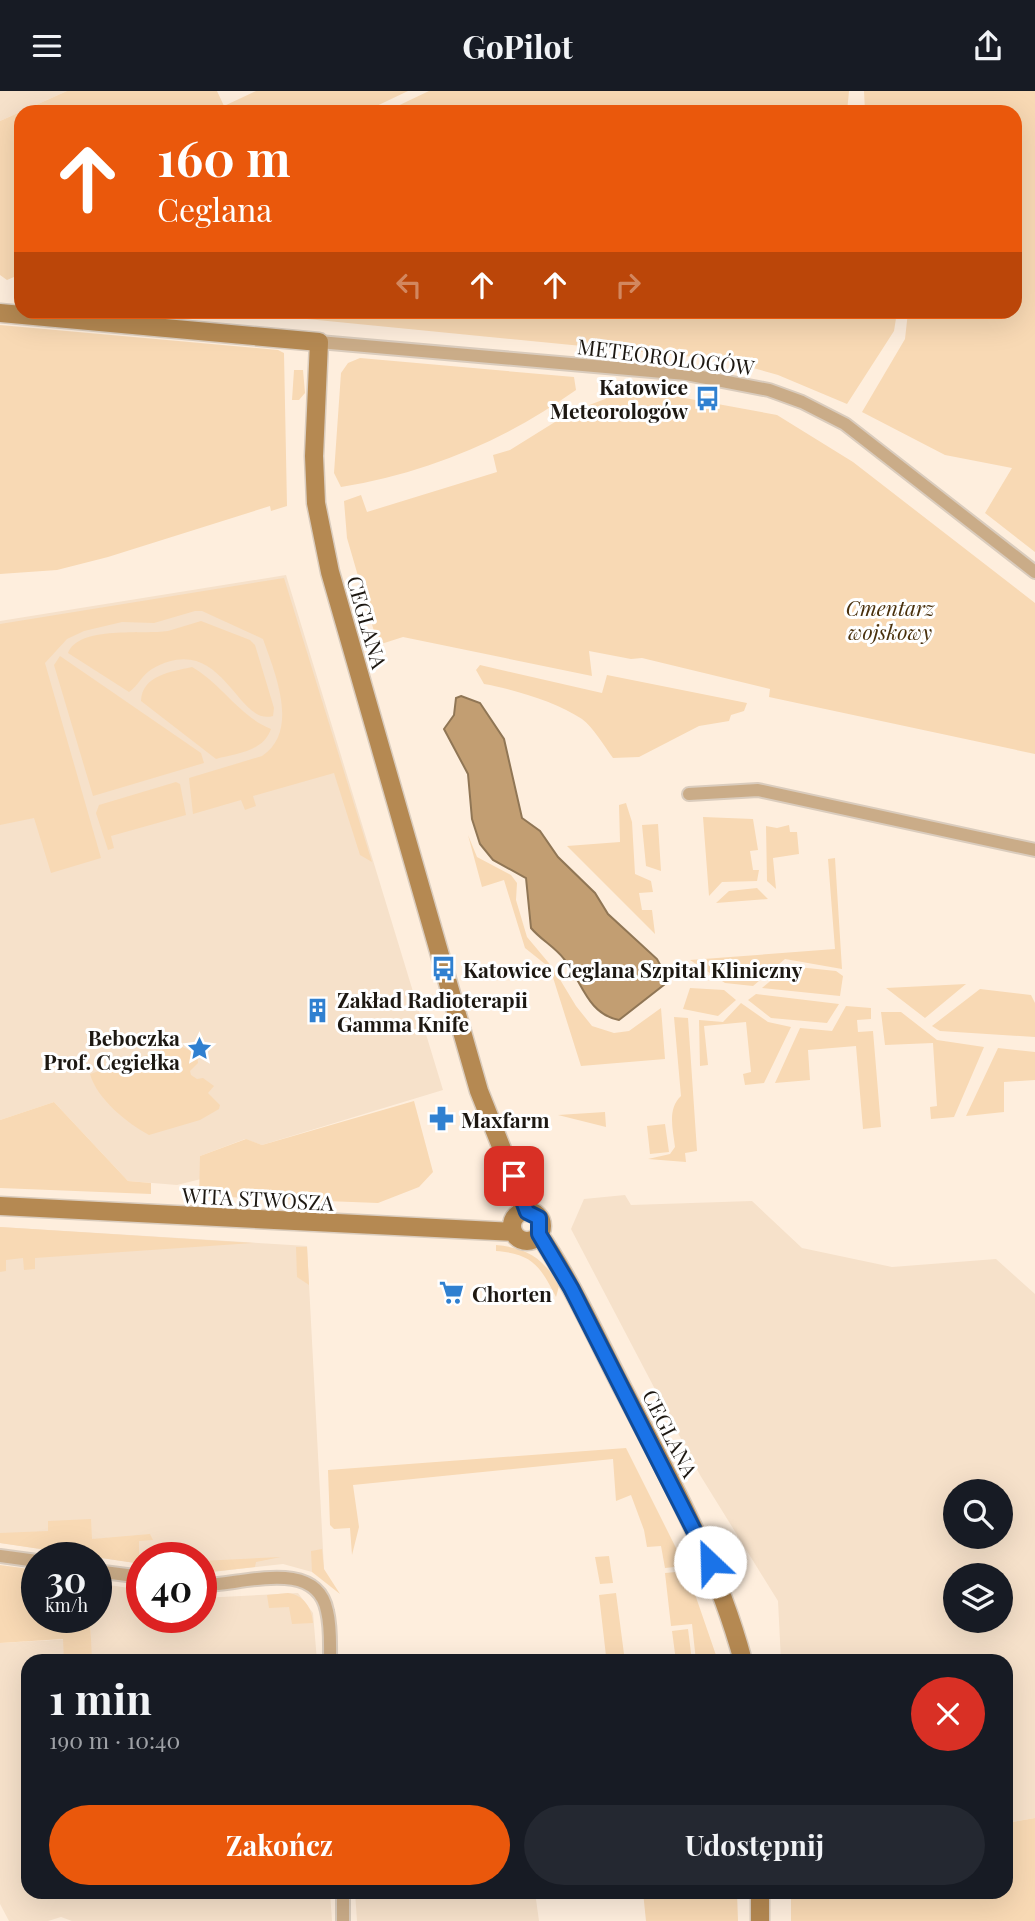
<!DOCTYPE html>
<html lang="pl">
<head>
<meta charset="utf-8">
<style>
  :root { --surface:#171b24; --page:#242831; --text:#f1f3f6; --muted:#9ea1a6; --accent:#ea580c }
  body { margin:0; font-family:"Playfair Display",serif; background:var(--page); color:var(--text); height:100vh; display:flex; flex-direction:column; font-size:26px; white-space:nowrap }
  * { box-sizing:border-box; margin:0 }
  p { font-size:23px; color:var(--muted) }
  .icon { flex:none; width:38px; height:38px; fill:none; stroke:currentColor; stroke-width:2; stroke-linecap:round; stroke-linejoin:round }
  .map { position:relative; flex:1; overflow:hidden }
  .side { position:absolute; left:21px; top:1563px; width:992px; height:245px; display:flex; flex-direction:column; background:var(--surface); border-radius:21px; box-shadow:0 7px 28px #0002 }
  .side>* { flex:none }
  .hud { position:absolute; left:14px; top:14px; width:1008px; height:214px; border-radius:21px; box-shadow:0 7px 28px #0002; background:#ea580c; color:#fff; overflow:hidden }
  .controls { position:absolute; left:943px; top:1388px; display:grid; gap:14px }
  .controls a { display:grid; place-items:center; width:70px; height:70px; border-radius:50%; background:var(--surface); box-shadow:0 7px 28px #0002; font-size:35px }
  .speed { position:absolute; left:21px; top:1451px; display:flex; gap:14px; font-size:35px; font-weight:700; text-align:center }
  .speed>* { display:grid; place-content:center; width:91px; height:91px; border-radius:50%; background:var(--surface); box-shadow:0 7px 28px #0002; line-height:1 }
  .speed small { font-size:18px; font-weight:400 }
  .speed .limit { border:10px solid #d22; background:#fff; color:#111 }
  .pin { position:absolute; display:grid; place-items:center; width:60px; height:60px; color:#fff; margin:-30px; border-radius:14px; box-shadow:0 4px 10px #0006 }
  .me { position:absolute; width:77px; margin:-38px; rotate:336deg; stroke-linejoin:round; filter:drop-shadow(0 0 5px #0008) }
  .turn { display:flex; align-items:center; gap:24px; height:147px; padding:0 28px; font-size:32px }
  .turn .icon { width:91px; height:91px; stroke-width:2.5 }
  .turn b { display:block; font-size:49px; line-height:60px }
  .lanes { display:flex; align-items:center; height:66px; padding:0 28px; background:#0003; justify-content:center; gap:35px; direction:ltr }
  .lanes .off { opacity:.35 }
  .round { display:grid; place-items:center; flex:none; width:74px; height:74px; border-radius:37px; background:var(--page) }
  .head { display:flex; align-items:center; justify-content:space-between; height:119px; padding:0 28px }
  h1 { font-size:42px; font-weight:700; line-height:52px }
  .action { display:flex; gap:14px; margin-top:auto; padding:14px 28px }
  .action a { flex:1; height:80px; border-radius:42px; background:var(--accent); color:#fff; font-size:28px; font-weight:700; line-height:80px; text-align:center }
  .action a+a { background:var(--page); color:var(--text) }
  header { display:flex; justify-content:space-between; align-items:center; height:91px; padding:0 28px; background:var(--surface); font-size:32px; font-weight:700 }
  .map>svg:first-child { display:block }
  .built { fill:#f6e1ca; fill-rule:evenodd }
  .green { fill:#f8d9b4 }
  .water { fill:#c29e72; stroke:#907655; stroke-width:2 }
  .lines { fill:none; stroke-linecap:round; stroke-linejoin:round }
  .street-casing { stroke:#daccbd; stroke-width:16 }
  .secondary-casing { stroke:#daccbd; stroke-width:21 }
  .street { stroke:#caac88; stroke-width:12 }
  .secondary { stroke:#b58952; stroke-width:18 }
  .route-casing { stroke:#114b97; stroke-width:18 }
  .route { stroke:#1a73e8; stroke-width:12 }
  .labels { text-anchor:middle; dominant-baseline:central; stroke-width:6; stroke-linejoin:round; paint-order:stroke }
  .street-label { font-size:21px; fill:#1d1812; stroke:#fff }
  .poi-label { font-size:21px; font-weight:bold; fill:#1d1812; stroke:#fff; text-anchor:start }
  .park-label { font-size:21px; font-style:italic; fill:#49300c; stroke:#fff }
</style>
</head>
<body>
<header><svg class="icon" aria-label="menu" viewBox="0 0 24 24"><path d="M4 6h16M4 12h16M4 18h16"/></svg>GoPilot<svg class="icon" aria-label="share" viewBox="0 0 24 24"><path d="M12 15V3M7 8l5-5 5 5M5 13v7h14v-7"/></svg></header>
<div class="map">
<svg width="1035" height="1830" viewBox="0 0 1035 1830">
  <rect width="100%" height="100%" fill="#feeedd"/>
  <path class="built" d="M0,0H67L0,30Z
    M286,484L443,999L262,1054L245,1048L200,1065L201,1088L177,1094L128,1090L54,1011L0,1029V530Z
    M625,1104L631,1114L752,1110L802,1157L892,1176L996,1168L1035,1203V1727L1006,1732V1570H781L778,1510L700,1384L571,1138L584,1108ZM956,1400H1001V1446H956ZM956,1484H1001V1530H956Z
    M0,1136L307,1155L324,1478L312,1481L283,1473L203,1482L201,1466H142V1473L0,1452Z
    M96,1492L142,1499V1526H201V1507L298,1502L313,1522L317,1570H28V1801H330L332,1830H72L61,1826L48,1830H9L0,1813V1552L91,1547L90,1526H96Z
    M355,1801H535L539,1830H357Z"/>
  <path class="green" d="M67,0H217L224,15L256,0H408L364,21H21V183L7,189L0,184V30Z
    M429,0H849L847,21H385Z
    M864,0H1035V461L985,422L1012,377L945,364L862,321L905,248L908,221L1015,220V21H865Z
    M236,221H897L894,240L847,313L778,284L725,269Z
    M0,234L278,259L284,262L287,415L271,420L270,415L108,466L57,479L0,483Z
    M360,267L574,286L576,299C506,349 427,382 341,396L334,382L341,282L348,272Z
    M294,279H303L305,302L299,309H292Z
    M626,290L641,299L777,324L853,371L1035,512V663L769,606L770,598L642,567L631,568L589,560L592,585L403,546L378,554L347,447L344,410L361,404L367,421L497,381L493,364L510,359L571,321L605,308Z
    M284,487L372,771L360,764L334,682L253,705L256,715L245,719L241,709L193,723L189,687L262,665C300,640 275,582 263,548L202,520H195L154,532L122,531L84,540L67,548L45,572L101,767L51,782L34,727L0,734V533Z
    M201,530L250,549L255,554L274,617L273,625C236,636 223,538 152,578C142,584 138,595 129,601L68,562C79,534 144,544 168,540C179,537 190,533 201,530Z
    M60,565L201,662L204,672L93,705L54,574Z
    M480,574L602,602L607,584L747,612L744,620L731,624L729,630L699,635L639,666L613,667C604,655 594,637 582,628C557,611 513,598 484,593L476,579Z
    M192,576C222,593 239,625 271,638C263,661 237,662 216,668L141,610C142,584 171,581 192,576Z
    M176,691L180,693L186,724L111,745L114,757L108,759L96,722L99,714Z
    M626,712L632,731L635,783L651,790L653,801L639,802L642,819H652L655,843L567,755L620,751L619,714Z
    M703,726L753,728L758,759L750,760L753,779H759L757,790L722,791L709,805Z
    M658,733L661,780L646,775L642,734Z
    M789,734L790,741H797L799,763L773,767L776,798L767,790L766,735L777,737Z
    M468,744L477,766L511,784L517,792L516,809L527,846L553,877L576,915L592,935L614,942L629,940L661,917L665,968L581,975L550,877L525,857L504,789L482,796Z
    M835,767L842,878L785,868L753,895L725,892L690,869L835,858L828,768Z
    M757,797L768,808L716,812L729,800Z
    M788,875L836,880L843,885L840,905L762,897Z
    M966,893L925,927L886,897Z
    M690,897L724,899L736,909L718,925L683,918Z
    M980,898L1031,904L1035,912V946L940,940L932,935Z
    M756,903L839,913L827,932L771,927L748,909Z
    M741,912L768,931L791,936L764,992L745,994L743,983L751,981L746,931L704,935L708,974L700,975L699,929L723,931Z
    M846,915L871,917V928L857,929L858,941L873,940L881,1036L863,1038L856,955L808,959L810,989L775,992L800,937L832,940Z
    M881,921H901L937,949L984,956L954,1026L931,1028L930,1016L937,1015L933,952L885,954Z
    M674,926L688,927L697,1060L685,1062L686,1071L648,1068L670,1063L675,1056C673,1038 667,1018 681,1005Z
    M177,954L197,962L198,972L190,980L191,984L197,988L203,987L214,995L208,1002L220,1014L219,1018L200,1029L149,1044C127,1032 97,1008 90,983Z
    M998,957L1035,961V989L1004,991V1021L966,1025Z
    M414,1010L433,1081L419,1096L378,1112L199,1105L200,1065L246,1048L262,1054Z
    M54,1011L128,1090L151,1092V1103L0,1097V1029Z
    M605,1021L606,1036L558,1024Z
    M665,1033L669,1061L650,1063L647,1035Z
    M0,1136L253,1152L35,1167V1178L24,1179L23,1167L6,1169V1180L0,1181Z
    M496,1154C527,1157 544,1167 559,1195L556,1206C540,1175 533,1163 496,1160Z
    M296,1156H307L309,1194L297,1186Z
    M626,1357L685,1475L665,1477L661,1455L647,1456L644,1439L631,1404L616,1410L613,1368L353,1394L359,1436L352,1464L350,1437L334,1438L330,1434L328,1379Z
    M91,1428L92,1448L150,1443L153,1449L139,1450V1464H154L156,1466H142V1473L0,1452V1442L48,1440V1430Z
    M322,1458L324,1478L340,1503L312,1481L311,1460Z
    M609,1465L613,1492L600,1493L595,1466Z
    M281,1466L256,1471L255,1476L201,1482V1470Z
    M0,1474L37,1479V1526H90L92,1570H64L63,1548L0,1552Z
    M687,1480L718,1570H696L692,1533L671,1535L665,1482Z
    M288,1502C304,1504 312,1517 313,1532L292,1533L289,1516L269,1517L267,1504Z
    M616,1502L624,1563L606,1565L599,1504Z
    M688,1538L692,1570H676L672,1540Z
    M1035,1727V1830H791V1801H1006V1732Z
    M643,1801H737L738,1830H646Z"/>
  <path class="water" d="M461,605L480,612L504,648L522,727L540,740L558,766L595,802L608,823L657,868L663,879L665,893L619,929C587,923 582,890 564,868C555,856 541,849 531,837L526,787L493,769L480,753L472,728L468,683L444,638L454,624L456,607Z"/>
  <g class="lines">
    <defs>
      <path id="street" d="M319,251L686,283L769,299L802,311L845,333L1035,481
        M689,703L758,699L1035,759
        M0,1465L37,1470
        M96,1480L142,1486
        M201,1494C239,1495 316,1465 327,1520C331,1536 330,1554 330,1570
        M343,1801V1830"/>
      <path id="secondary" d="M0,222L319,251L314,365L316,412L330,481L479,1000L527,1121
        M0,1115L513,1141
        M512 1135a15 15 0 1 1 30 0a15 15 0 1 1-30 0Z
        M539,1143C572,1192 596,1246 623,1298C669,1386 717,1473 743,1570
        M760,1830V1801"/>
    </defs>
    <use href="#street" class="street-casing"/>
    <use href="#secondary" class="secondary-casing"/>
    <use href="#street" class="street"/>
    <use href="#secondary" class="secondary"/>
  </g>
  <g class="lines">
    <defs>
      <path id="route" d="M514,1085L527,1121L539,1127V1143L571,1197L710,1471"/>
    </defs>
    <use href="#route" class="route-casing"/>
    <use href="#route" class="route"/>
  </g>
  <defs>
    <symbol id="bus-bare" viewBox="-9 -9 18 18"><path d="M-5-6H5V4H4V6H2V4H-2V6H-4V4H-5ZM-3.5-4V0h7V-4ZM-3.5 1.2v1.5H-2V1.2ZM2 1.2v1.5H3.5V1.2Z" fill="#3080d0" stroke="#fff" stroke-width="2.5" paint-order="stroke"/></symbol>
    <symbol id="building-bare" viewBox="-9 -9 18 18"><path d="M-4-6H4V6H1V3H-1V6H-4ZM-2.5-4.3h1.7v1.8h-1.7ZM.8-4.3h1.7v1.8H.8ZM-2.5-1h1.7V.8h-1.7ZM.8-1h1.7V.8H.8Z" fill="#3080d0" stroke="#fff" stroke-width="2.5" paint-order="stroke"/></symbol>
    <symbol id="sight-bare" viewBox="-9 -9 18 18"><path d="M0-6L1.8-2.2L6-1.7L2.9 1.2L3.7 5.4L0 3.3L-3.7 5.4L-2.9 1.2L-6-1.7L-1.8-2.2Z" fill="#3080d0" stroke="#fff" stroke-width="2.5" paint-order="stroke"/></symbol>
    <symbol id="pharmacy-bare" viewBox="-9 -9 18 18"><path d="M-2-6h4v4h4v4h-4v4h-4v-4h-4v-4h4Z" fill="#3080d0" stroke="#fff" stroke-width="2.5" paint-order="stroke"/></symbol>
    <symbol id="supermarket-bare" viewBox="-9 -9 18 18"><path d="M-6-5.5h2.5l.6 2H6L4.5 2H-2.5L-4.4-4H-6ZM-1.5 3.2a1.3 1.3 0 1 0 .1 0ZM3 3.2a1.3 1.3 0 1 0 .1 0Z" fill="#3080d0" stroke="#fff" stroke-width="2.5" paint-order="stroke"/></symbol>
  </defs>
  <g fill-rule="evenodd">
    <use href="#bus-bare" x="690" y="290" width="35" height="35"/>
    <use href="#bus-bare" x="426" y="860" width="35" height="35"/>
    <use href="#building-bare" x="300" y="902" width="35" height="35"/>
    <use href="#sight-bare" x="182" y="940" width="35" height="35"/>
    <use href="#pharmacy-bare" x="424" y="1010" width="35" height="35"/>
    <use href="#supermarket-bare" x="434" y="1184" width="35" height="35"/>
  </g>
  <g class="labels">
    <g class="street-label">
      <text transform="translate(666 265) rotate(7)">METEOROLOGÓW</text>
      <text transform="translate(368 531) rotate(74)">CEGLANA</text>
      <text transform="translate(258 1107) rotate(3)">WITA STWOSZA</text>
      <text transform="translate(671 1342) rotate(63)">CEGLANA</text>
    </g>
    <g class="poi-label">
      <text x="688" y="295" text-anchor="end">Katowice<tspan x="688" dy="24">Meteorologów</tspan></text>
      <text x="463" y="878">Katowice Ceglana Szpital Kliniczny</text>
      <text x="337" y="908">Zakład Radioterapii<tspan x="337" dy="24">Gamma Knife</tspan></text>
      <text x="180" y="946" text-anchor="end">Beboczka<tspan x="180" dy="24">Prof. Cegiełka</tspan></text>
      <text x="461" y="1028">Maxfarm</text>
      <text x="472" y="1202">Chorten</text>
    </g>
    <g class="park-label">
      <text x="890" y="516">Cmentarz<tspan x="890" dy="24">wojskowy</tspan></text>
    </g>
  </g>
</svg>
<div class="controls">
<a><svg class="icon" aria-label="search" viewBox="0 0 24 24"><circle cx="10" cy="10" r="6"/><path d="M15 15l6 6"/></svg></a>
<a><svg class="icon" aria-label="layers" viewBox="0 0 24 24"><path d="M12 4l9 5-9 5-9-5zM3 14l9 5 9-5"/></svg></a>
</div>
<div class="speed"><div>30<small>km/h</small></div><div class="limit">40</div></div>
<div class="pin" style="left:514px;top:1085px;background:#d93025"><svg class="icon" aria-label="arrive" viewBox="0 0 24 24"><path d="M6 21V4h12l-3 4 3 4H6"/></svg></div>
<svg class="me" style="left:710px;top:1471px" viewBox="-20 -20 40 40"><circle r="19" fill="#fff"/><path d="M0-13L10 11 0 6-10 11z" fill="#1a73e8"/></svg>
<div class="hud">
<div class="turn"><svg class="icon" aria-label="ahead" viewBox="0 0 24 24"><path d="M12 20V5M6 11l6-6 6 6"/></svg><div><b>160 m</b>Ceglana</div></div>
<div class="lanes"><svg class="icon off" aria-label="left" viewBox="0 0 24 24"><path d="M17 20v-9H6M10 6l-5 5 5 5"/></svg><svg class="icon" aria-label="ahead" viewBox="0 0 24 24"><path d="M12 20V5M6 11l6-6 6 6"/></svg><svg class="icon" aria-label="ahead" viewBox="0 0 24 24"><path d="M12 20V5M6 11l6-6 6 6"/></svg><svg class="icon off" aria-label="right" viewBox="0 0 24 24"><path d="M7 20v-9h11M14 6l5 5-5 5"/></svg></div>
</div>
<section class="side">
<div class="head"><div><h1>1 min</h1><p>190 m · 10:40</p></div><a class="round" style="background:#d93025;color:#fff"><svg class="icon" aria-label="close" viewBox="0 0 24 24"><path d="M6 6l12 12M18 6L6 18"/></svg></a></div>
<div class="action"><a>Zakończ</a><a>Udostępnij</a></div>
</section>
</div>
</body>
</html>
